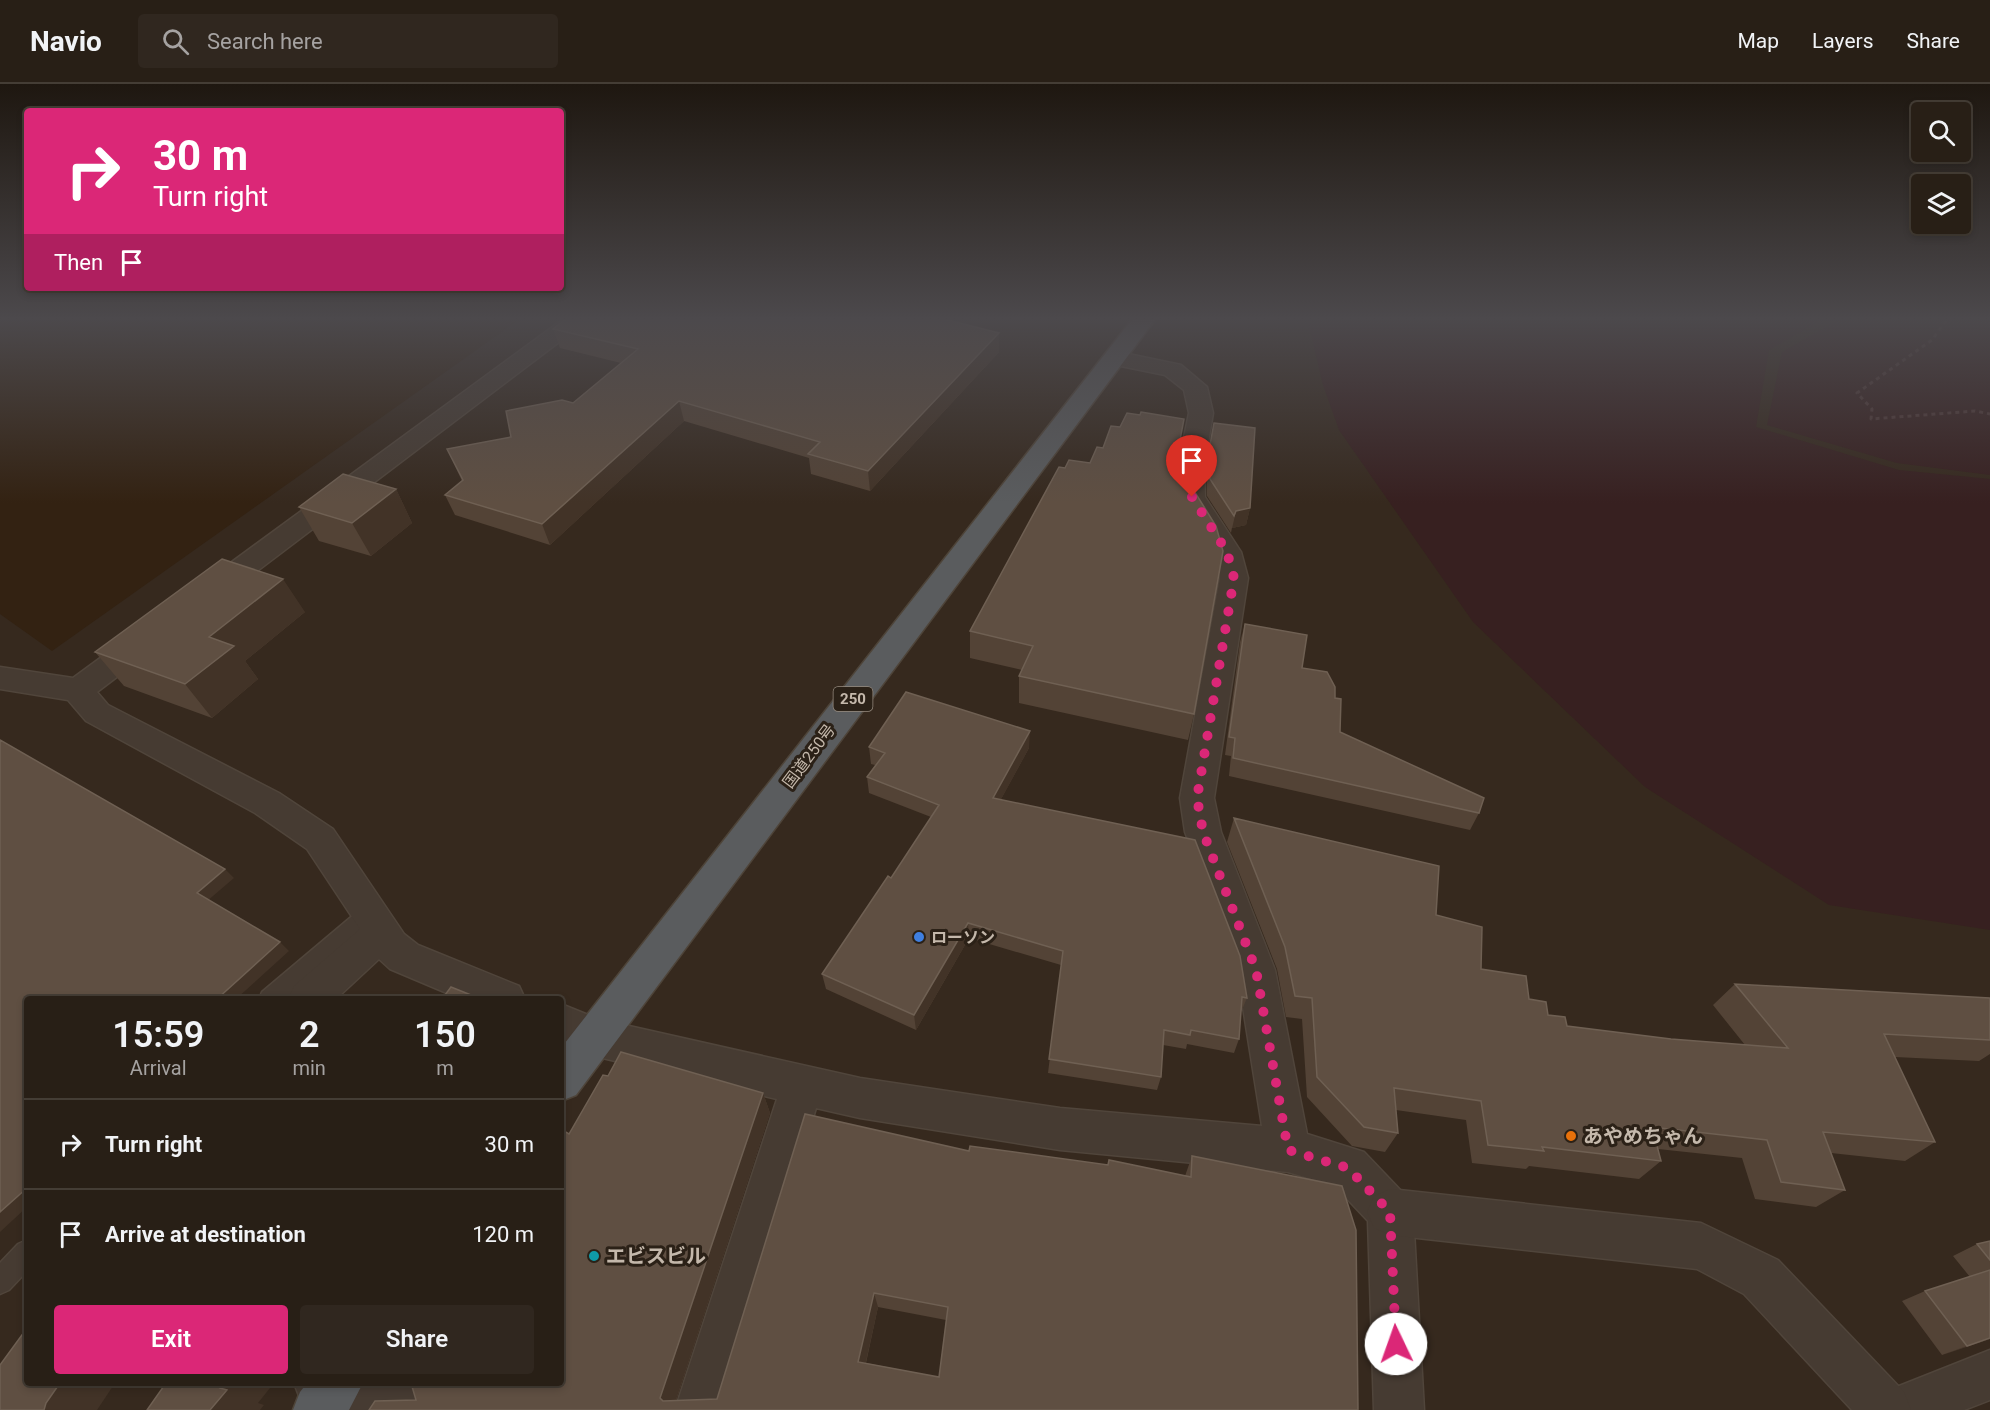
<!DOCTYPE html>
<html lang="en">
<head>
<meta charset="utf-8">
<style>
  :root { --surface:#281f16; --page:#30271f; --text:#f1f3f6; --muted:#a5a2a1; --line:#443d35; --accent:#db2777 }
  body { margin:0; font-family:Roboto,"Noto Sans JP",sans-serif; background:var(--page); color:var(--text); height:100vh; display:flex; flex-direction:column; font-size:22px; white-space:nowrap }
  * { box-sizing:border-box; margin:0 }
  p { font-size:20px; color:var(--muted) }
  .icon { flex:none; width:33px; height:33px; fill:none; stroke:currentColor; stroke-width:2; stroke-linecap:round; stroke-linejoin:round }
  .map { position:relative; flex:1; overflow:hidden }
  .side { position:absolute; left:24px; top:912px; width:540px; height:390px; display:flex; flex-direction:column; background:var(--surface); border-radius:6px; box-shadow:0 3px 9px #0003,0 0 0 2px var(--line) }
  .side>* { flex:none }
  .guide { position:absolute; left:24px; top:24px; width:540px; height:183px; border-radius:6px; box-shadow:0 3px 9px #0003,0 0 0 2px var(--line); background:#db2777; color:#fff; overflow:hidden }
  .fabs { position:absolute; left:1911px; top:18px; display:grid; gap:12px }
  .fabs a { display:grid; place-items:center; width:60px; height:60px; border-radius:6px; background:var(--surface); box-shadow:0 3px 9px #0003,0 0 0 2px var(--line); font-size:30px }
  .pin { position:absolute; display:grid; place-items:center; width:51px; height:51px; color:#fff; margin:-62px -26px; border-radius:50% 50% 50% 0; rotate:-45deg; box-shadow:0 0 6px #0007 }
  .pin .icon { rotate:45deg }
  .me { position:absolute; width:66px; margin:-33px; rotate:357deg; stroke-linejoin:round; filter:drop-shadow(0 0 4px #0008) }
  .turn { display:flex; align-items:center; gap:21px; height:126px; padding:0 30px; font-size:27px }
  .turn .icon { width:78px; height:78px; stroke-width:2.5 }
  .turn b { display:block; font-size:42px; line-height:51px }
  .then { display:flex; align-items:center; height:57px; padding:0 30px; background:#0003; gap:12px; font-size:22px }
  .eta { display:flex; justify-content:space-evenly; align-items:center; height:102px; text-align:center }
  .eta b { font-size:36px; font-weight:600; line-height:42px }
  .action { display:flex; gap:12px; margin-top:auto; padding:12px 30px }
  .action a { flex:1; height:69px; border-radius:6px; background:var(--accent); color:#fff; font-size:24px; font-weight:600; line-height:69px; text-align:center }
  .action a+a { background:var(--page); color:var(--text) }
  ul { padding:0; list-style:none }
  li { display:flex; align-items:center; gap:18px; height:90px; padding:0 30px; border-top:2px solid var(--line) }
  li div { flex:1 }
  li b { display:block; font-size:22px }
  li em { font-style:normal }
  header { display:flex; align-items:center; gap:36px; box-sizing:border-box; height:84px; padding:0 30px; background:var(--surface); border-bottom:2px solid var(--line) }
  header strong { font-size:28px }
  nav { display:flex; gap:33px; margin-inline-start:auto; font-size:21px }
  .search { width:420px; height:54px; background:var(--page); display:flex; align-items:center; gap:15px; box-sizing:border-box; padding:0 21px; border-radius:6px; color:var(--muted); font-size:22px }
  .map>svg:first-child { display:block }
  .green { fill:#372020 }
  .water { fill:#332212 }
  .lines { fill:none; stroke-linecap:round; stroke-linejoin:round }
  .service-casing { stroke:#50453b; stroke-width:3 }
  .minor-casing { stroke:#50453b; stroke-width:3 }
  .tertiary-casing { stroke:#50453b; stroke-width:3 }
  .trunk-casing { stroke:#4e4439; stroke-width:3 }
  .path { stroke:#4f3939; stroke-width:3; stroke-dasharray:4 4; stroke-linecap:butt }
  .service { fill:#463b32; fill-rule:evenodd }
  .minor { fill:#463b32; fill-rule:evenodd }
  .tertiary { fill:#463b32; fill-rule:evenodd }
  .trunk { fill:#5a5c5e; fill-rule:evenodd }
  .wall { fill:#534336; fill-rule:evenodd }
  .shaded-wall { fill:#423327 }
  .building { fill:#5f4f42; stroke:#6f6053; stroke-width:1.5; fill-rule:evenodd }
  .route { stroke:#db2777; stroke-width:10; stroke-dasharray:0 18 }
  .shop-dot { fill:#3f7fe0; stroke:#2b2117; stroke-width:2 }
  .food-dot { fill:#e8710a; stroke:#2b2117; stroke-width:2 }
  .culture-dot { fill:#0f9aa8; stroke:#2b2117; stroke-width:2 }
  .labels { text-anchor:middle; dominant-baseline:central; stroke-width:6; stroke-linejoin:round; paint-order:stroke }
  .shield { fill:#2b2117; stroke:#968b7f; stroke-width:1.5 }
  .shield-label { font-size:15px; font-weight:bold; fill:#c4b8ab }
  .street-label { font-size:16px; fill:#c4b8ab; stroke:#2b2117 }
  .poi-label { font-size:16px; font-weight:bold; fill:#c4b8ab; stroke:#2b2117; text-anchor:start }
  .near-poi-label { font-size:20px; font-weight:bold; fill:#c4b8ab; stroke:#2b2117; text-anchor:start }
</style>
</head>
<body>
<header>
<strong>Navio</strong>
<div class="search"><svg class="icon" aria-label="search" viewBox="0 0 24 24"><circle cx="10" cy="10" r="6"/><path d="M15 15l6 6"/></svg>Search here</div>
<nav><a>Map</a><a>Layers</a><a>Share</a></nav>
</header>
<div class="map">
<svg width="1990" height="1326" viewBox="0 0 1990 1326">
  <rect width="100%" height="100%" fill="#36291e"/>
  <path class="green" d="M1316,233H1827L1769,266L1756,343L1899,386L1990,395V846L1829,821L1645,703L1473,538L1339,346L1323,301L1309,242Z
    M1844,233H1990V391L1897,379L1767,341L1782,268Z"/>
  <path class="water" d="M0,233H523L52,567L0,530Z"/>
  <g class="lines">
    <defs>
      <path id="service" d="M370,820L377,823L380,829L377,835L286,915H259L262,908L363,823Z
        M27,1156V1187L9,1206L0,1210V1179L18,1160Z"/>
      <path id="minor" d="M566,233H592L219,516L209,519L199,516L195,509L199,502Z
        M1114,267L1181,281L1207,303L1213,329L1204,383L1205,413L1241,468L1248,494L1214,714L1221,748L1275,886L1307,1050L1364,1068L1406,1112L1413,1128L1424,1326H1374L1368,1137L1335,1102L1288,1088L1060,1066L860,1034L816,1024L725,1326H675L777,1015L594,972L561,958V920L598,935L860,994L1060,1024L1262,1042L1237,886L1185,748L1180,714L1220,494L1213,468L1179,413L1178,383L1189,329L1184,306L1165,291L1106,279L1103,274L1106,269Z
        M144,547L155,550L159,557L155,564L97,608L108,621L279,709L333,745L404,850L418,861L519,902L525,915H461L390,885L379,875L336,915H288L294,902L360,845L307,765L255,729L86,637L68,616L0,605V583L73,594L133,550Z
        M1990,1266V1316L1964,1326H1877L1884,1308Z
        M294,1299H405L429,1308L436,1326H326L301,1317Z"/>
      <path id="tertiary" d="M1390,1105L1701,1139L1778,1176L1904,1308L1911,1326H1852L1744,1210L1697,1185L1390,1151L1374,1144L1367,1128L1374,1112Z"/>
      <path id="trunk" d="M1134,233H1157L576,1011L561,1017V964Z
        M307,1299H363L349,1326H293L300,1308Z"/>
    </defs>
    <use href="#service" class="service-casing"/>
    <use href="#minor" class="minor-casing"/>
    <use href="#tertiary" class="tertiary-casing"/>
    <use href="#trunk" class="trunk-casing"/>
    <path class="path" d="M1953,233L1944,239L1932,256L1857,309L1872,325L1871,335L1975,327L1990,330"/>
    <use href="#service" class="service"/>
    <use href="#minor" class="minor"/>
    <use href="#tertiary" class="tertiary"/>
    <use href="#trunk" class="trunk"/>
  </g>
  <path class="wall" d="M553,245L999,268L870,407L811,390L809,374L684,337L550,461L455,431L445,411L462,397L447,365L511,353L573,319L621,279L560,264Z
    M1214,339L1250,424L1246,441L1232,444L1231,449L1207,412L1206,383Z
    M1180,363L1194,630L1188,656L1019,619V592L1022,586L970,574V547L1065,384L1090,379L1103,364Z
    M396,405L412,439L371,472L319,457L299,423Z
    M305,528L245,577L258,595L212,634L124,602L95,568Z
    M1245,540L1302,584L1335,614L1340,648L1479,729L1470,746L1229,692L1231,672L1225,671L1240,558Z
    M869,663L1029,664L1001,715L1247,914L1241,928L1239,955L1234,969L1187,960L1186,965L1163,961L1161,993L1157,1006L1048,989L1061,881L969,854L916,946L826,905L822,890L891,794L931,733L869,709L867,693L875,681L871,680Z
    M1234,734L1436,831L1481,885L1529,915L1548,931L1567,942L1671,955L1745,961L1713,921L1735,900L1990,914V970L1979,977L1895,973L1935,1058L1905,1077L1831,1069L1845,1106L1816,1123L1755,1115L1742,1074L1658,1065L1661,1077L1639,1095L1529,1082L1526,1085L1472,1079L1466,1036L1396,1026L1398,1049L1385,1068L1352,1062L1307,1013L1302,935L1286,933L1277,885L1227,758Z
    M608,992L763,1009L770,1029L676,1317L717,1315L969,1067L1185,1092L1192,1072L1358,1326L416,1316L561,1299L569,1050ZM878,1223L946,1236L939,1293L866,1279Z
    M1990,1157V1255L1942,1271L1902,1217L1925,1207L1970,1193L1953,1172L1977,1160Z"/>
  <path class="shaded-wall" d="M999,249V268L870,407L868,387Z
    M679,317L684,337L550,461L542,440Z
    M396,405L412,439L371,472L352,439Z
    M1250,424L1246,441L1232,444L1231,449L1236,427Z
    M283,495L305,528L245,577L258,595L212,634L185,600L209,553Z
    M1030,647L1029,664L993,730V714Z
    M225,785L234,794L206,818L197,809Z
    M968,839L969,854L916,946L914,931Z
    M280,858L289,867L236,915H217Z
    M763,1009L770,1029L673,1325L663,1317L660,1314Z
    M27,1104V1123L0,1148V1128Z
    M874,1209L878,1223L863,1291L858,1278Z
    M1990,1254V1255L1942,1271L1967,1262Z
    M60,1299H115L97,1326H44L46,1319Z
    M224,1299H274L258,1319L264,1321L260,1326H210L220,1304Z"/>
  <path class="building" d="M569,233H936L999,249L868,387L808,370L820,358L679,317L542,440L445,411L463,396L447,365L511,353L506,327L562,316L573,319L638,265L553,245Z
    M1141,328L1184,335L1180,356L1181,386L1216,442L1223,467L1194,630L1019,592L1033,562L970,547L1059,383L1065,384L1069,376L1090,379L1097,363L1103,364L1111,342L1120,343L1127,329L1140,331Z
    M1214,339L1255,344L1250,424L1236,427L1234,432L1210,395L1209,366Z
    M343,390L396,405L352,439L299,423Z
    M222,475L283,495L209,553L234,562L185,600L95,568Z
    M1245,540L1307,551L1302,584L1327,588L1335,603V614L1341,615L1340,648L1484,714L1479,729L1233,674L1235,654L1229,653Z
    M906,608L1030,647L993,714L1195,756L1240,872L1247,914L1242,913L1239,955L1191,946L1190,951L1164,946L1161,993L1049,975L1063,867L968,839L914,931L822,890L888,792L891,794L939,721L867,693L885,669L869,663Z
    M0,656L225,785L197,809L280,858L217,915H27V1104L0,1128Z
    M1234,734L1439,782L1436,831L1482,843L1481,885L1526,892L1529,915L1546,918L1548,931L1565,933L1567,942L1671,955L1788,964L1735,900L1990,914V956L1884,950L1935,1058L1823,1048L1845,1106L1781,1098L1767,1056L1652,1043L1661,1077L1542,1063L1544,1067L1488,1061L1481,1017L1394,1004L1398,1049L1364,1043L1317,993L1312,914L1295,912L1285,863Z
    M451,903L481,915H442Z
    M621,968L763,1009L660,1314L663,1317L717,1315L805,1030L969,1067L970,1062L1108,1081L1109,1076L1191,1093L1192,1072L1342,1102L1356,1146L1358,1326H369L375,1317L416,1316L411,1299H561V1052L564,1047L569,1050L603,991L608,992ZM874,1209L948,1223L939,1293L858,1278Z
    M1990,1157V1176L1977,1160Z
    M1990,1186V1254L1967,1262L1925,1207Z
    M27,1244V1299H60L46,1319L44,1326H0V1281Z
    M166,1299H224L220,1304L227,1306L210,1326H147Z"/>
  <linearGradient id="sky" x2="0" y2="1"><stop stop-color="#1e1710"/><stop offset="0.56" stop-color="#4c494c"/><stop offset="1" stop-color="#4c494c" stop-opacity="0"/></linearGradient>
  <rect width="1990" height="419" fill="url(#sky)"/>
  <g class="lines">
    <path class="route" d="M1192,413L1227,468L1234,494L1197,714L1203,748L1256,886L1288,1066L1348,1084L1390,1128L1396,1260"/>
  </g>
  <circle class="shop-dot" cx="919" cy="853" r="6"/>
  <circle class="food-dot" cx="1571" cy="1052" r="6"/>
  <circle class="culture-dot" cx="594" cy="1172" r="6"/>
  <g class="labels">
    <rect class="shield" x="833.5" y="603" width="39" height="24" rx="4.5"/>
    <g class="shield-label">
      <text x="853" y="615">250</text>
    </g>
    <g class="street-label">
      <text transform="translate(809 672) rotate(-53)">国道250号</text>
    </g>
    <g class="poi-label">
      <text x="931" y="853">ローソン</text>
    </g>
    <g class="near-poi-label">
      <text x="1583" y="1052">あやめちゃん</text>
      <text x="606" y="1172">エビスビル</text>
    </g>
  </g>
</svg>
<div class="fabs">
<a><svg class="icon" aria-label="search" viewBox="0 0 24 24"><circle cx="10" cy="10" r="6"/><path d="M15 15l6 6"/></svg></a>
<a><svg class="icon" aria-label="layers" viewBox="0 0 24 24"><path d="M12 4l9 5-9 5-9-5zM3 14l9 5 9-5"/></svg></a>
</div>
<div class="pin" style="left:1192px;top:413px;background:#d93025"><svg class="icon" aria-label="arrive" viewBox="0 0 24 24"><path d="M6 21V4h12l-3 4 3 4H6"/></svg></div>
<svg class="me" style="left:1396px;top:1260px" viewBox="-20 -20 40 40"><circle r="19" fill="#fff"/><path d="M0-13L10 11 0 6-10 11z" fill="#db2777"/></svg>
<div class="guide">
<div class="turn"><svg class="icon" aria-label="right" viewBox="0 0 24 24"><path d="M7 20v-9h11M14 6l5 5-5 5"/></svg><div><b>30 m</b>Turn right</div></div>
<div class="then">Then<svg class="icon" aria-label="arrive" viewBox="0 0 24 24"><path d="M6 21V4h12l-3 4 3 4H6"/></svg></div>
</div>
<section class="side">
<div class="eta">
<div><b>15:59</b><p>Arrival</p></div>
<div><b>2</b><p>min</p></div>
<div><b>150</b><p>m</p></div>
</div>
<ul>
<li><svg class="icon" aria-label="right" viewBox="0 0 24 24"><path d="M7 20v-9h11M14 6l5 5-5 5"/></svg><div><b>Turn right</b></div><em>30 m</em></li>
<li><svg class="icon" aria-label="arrive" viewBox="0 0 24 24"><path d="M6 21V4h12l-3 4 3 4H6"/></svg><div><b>Arrive at destination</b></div><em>120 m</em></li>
</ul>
<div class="action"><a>Exit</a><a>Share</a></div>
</section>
</div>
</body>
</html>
